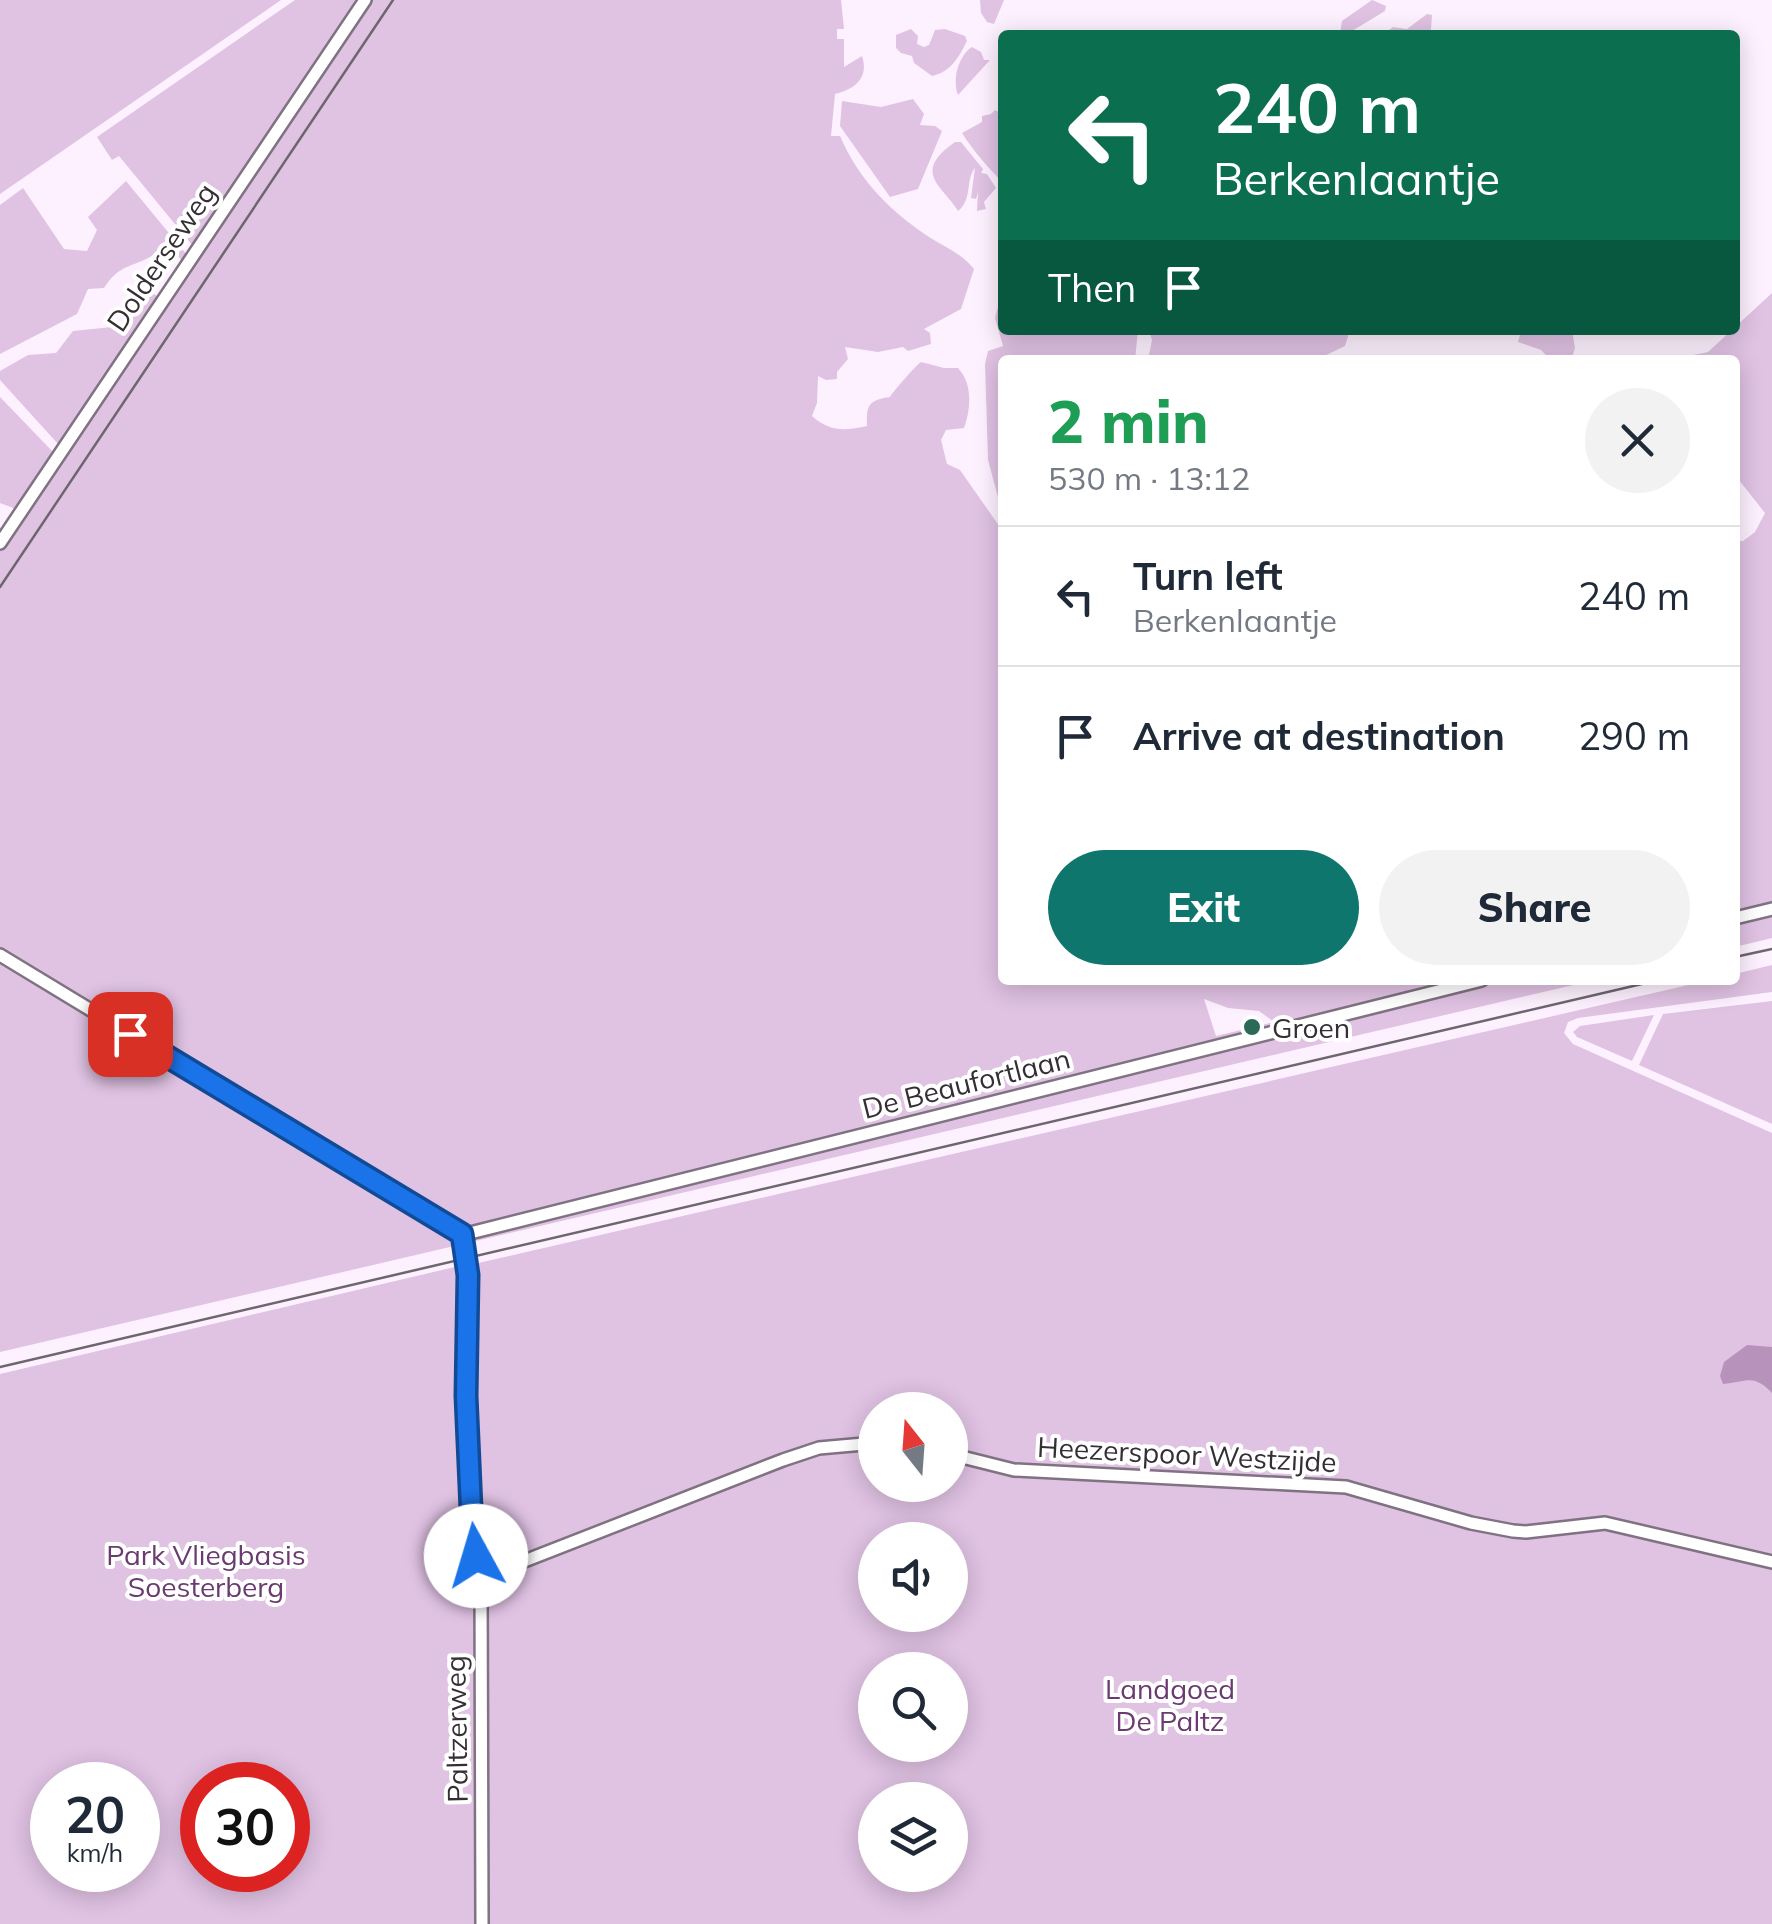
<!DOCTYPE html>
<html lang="en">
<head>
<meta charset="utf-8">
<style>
  :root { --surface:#fff; --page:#f2f2f3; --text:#1f2937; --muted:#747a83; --line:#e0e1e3; --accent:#0f766e }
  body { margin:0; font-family:Mulish,sans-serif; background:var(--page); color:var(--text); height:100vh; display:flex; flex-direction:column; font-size:38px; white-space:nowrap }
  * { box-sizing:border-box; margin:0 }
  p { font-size:32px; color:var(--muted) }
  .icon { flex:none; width:55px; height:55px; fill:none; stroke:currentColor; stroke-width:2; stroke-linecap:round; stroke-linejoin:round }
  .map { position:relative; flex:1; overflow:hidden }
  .panel { position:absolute; left:998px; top:355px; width:742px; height:630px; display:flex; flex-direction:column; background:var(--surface); border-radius:10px; box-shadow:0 5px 25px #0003 }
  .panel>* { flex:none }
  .banner { position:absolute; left:998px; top:30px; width:742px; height:305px; border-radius:10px; box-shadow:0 5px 25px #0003; background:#0b6e4f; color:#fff; overflow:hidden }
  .needle { width:65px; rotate:343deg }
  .controls { position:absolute; left:858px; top:1392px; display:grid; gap:20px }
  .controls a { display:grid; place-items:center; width:110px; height:110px; border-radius:50%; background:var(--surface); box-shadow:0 5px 25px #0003; font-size:50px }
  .speed { position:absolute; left:30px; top:1762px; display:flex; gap:20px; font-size:50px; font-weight:700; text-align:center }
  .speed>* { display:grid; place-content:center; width:130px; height:130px; border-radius:50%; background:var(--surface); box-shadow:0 5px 25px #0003; line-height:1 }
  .speed small { font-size:25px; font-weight:400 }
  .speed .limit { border:15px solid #d22; background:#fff; color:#111 }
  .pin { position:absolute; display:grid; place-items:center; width:85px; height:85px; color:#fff; margin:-42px; border-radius:20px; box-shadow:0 5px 15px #0006 }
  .me { position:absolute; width:110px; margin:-55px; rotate:354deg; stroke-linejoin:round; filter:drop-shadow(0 0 8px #0008) }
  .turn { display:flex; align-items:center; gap:35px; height:210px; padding:0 50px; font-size:45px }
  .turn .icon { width:130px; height:130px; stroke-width:2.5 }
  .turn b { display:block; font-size:70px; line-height:85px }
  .then { display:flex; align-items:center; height:95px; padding:0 50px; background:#0003; gap:20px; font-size:38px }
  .round { display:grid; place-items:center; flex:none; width:105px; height:105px; border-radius:52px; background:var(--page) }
  .overview { display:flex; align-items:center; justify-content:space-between; height:170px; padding:0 50px }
  h1 { font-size:60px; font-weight:800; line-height:75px; color:#1e9e55 }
  .cta { display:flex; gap:20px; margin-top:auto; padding:20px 50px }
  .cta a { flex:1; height:115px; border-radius:60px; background:var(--accent); color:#fff; font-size:40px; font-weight:800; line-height:115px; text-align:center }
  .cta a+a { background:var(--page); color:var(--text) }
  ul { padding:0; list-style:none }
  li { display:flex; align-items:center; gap:30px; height:140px; padding:0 50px; border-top:2px solid var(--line) }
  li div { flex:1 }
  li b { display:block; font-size:38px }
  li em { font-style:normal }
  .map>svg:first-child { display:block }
  .green { fill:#e0c2e3; fill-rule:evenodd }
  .water { fill:#b793bc }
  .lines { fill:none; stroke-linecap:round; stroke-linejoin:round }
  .minor-casing { stroke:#7f7281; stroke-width:16 }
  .minor { stroke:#fff; stroke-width:11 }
  .rail { stroke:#6e666f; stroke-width:2.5 }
  .route-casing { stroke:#114b97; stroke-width:25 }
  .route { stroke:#1a73e8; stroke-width:18 }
  .poi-dot { fill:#2b6a57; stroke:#fff; stroke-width:4 }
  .labels { text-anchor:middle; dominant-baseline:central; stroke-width:8; stroke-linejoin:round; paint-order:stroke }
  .street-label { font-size:28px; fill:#352f35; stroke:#fff }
  .poi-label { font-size:28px; fill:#352f35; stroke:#fff; text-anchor:start }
  .park-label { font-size:28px; fill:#6a3a70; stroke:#fff }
</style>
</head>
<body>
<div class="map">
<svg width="1772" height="1924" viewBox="0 0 1772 1924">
  <rect width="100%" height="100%" fill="#fef1ff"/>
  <path class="green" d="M0,0H281L0,194Z
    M295,0H360L193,246L119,156L112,160L97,137Z
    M369,0H841L844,29H837V39H844V67L862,56C869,77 856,89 835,94L831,136H840C859,180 890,211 929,237C946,248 961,253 974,269L961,309L924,329L930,333L931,344L908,351L903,347L878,352L845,347L848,359L837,372V379L826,380L818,376L817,403L812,416C830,432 845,431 867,426C866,405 869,400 890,397C892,393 916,365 921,362L944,368H958C973,384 971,409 964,428L946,430L941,440L947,464L960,470L1002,530V980H1595L0,1352V549ZM1204,999L1228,1008L1259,1011L1274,1022L1216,1036Z
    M980,0H1004L994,24L987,22L981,13Z
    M1372,0L1386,6L1385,11L1352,31L1340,33L1342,21Z
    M1427,14L1432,15L1431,29L1426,35H1382L1393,27L1407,29Z
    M911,29L918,36L917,44L924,47L929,45L935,30L945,29L965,36L967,41C959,57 951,72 932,76L914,63L912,56L901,53L896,48V35Z
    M972,47L981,52L984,60H990L958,95C952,80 958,56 972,47Z
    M913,99L924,114L920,125L935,126L942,131L918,189L890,197L840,126L842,101L881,107Z
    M995,110L1000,113L1002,120V182C988,167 974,152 962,133L982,122V116L991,114Z
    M955,142H961L983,169L981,173L987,174L996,188L984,202L986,209L977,211L978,192L976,199L971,198L975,168C965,180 973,199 958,211C944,187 910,173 955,142Z
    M126,181L187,255L183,262L173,250L165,248C156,251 152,257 144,260C125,268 116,269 104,288L88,289L77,314L0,354V205L23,188L64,249L87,251L97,230L88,217Z
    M1002,292V330H1138L1135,360H1002V512L988,460L985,364L988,351L1003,346L995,318Z
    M152,293L159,297L59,445L0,380V371L28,355L56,353L73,331L122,326L127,323L138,299Z
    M1772,293V938L1735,947V541H1743L1755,532L1765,513L1735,475V360H1669L1708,352Z
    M1149,330H1350L1345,346L1316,360H1148L1152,340Z
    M1544,330H1572L1575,348L1571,360L1556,357L1543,360L1547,356L1541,350L1518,342L1520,335H1536Z
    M0,397L54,453L16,509L0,503Z
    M1772,965V992L1578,1018L1568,1022L1564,1033L1573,1044L1772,1133V1924H0V1374L459,1266L460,1348L469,1357L473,1333L474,1264L1710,980H1735V974ZM875,1410H950V1485H875ZM875,1540H950V1615H875ZM875,1670H950V1745H875ZM52,1785H138V1870H52ZM202,1785H288V1870H202ZM875,1800H950V1875H875Z
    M1772,1001V1124L1639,1065L1663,1014Z
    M1654,1015L1632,1061L1577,1037L1573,1032L1580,1026Z"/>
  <path class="water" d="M1747,1345L1772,1347V1393C1753,1373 1747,1382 1723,1384L1720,1376L1724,1362Z"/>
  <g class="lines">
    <defs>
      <path id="minor" d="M0,543L365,0
        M1735,918L1772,909
        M0,955L462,1235
        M462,1235L1482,980
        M462,1235L468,1275L466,1396L472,1531L481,1578L482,1924
        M950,1454L1014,1470L1346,1487L1471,1523L1513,1531L1526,1532L1605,1523L1772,1562
        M481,1578L783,1460L819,1448L875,1443"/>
    </defs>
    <use href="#minor" class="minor-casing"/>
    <use href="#minor" class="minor"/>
    <path class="rail" d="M0,587L393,0
      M1735,957L1772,949
      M0,1367L1659,980"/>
  </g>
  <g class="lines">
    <defs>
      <path id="route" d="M130,1034L462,1234L468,1275L466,1396L472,1531L476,1556"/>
    </defs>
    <use href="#route" class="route-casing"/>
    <use href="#route" class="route"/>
  </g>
  <circle class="poi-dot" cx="1252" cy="1027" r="10"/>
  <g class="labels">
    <g class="street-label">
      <text transform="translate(161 257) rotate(-56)">Dolderseweg</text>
      <text transform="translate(966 1083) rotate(-14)">De Beaufortlaan</text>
      <text transform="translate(1187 1454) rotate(3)">Heezerspoor Westzijde</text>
      <text transform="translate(456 1729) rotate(-91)">Paltzerweg</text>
    </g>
    <g class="poi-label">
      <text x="1272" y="1027">Groen</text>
    </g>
    <g class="park-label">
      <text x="206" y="1554">Park Vliegbasis<tspan x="206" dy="32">Soesterberg</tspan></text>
      <text x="1170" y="1688">Landgoed<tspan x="1170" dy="32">De Paltz</tspan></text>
    </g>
  </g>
</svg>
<div class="controls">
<a><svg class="needle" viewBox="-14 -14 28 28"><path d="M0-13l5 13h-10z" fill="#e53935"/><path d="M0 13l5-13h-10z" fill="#747a83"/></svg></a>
<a><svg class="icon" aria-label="sound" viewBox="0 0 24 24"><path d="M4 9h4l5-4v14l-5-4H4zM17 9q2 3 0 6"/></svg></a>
<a><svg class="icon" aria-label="search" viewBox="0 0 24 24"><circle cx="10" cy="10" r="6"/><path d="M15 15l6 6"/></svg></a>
<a><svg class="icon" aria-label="layers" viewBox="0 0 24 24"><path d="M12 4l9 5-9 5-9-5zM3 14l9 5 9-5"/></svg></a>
</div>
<div class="speed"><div>20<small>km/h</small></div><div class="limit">30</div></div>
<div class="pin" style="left:130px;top:1034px;background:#d93025"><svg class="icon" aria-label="arrive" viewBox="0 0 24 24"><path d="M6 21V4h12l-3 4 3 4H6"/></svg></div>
<svg class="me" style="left:476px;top:1556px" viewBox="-20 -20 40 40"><circle r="19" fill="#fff"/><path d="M0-13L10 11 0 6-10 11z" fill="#1a73e8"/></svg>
<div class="banner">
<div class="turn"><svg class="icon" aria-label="left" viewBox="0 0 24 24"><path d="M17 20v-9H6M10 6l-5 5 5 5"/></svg><div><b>240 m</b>Berkenlaantje</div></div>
<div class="then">Then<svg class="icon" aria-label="arrive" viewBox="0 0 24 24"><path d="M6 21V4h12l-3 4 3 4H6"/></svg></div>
</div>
<section class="panel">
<div class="overview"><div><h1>2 min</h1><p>530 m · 13:12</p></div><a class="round"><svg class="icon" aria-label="close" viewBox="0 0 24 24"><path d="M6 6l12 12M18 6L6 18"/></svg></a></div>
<ul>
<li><svg class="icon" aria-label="left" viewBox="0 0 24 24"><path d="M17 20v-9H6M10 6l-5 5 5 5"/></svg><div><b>Turn left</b><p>Berkenlaantje</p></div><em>240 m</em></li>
<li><svg class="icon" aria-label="arrive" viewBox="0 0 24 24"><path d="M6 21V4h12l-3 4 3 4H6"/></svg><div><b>Arrive at destination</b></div><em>290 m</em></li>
</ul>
<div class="cta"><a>Exit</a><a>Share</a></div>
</section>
</div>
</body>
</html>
